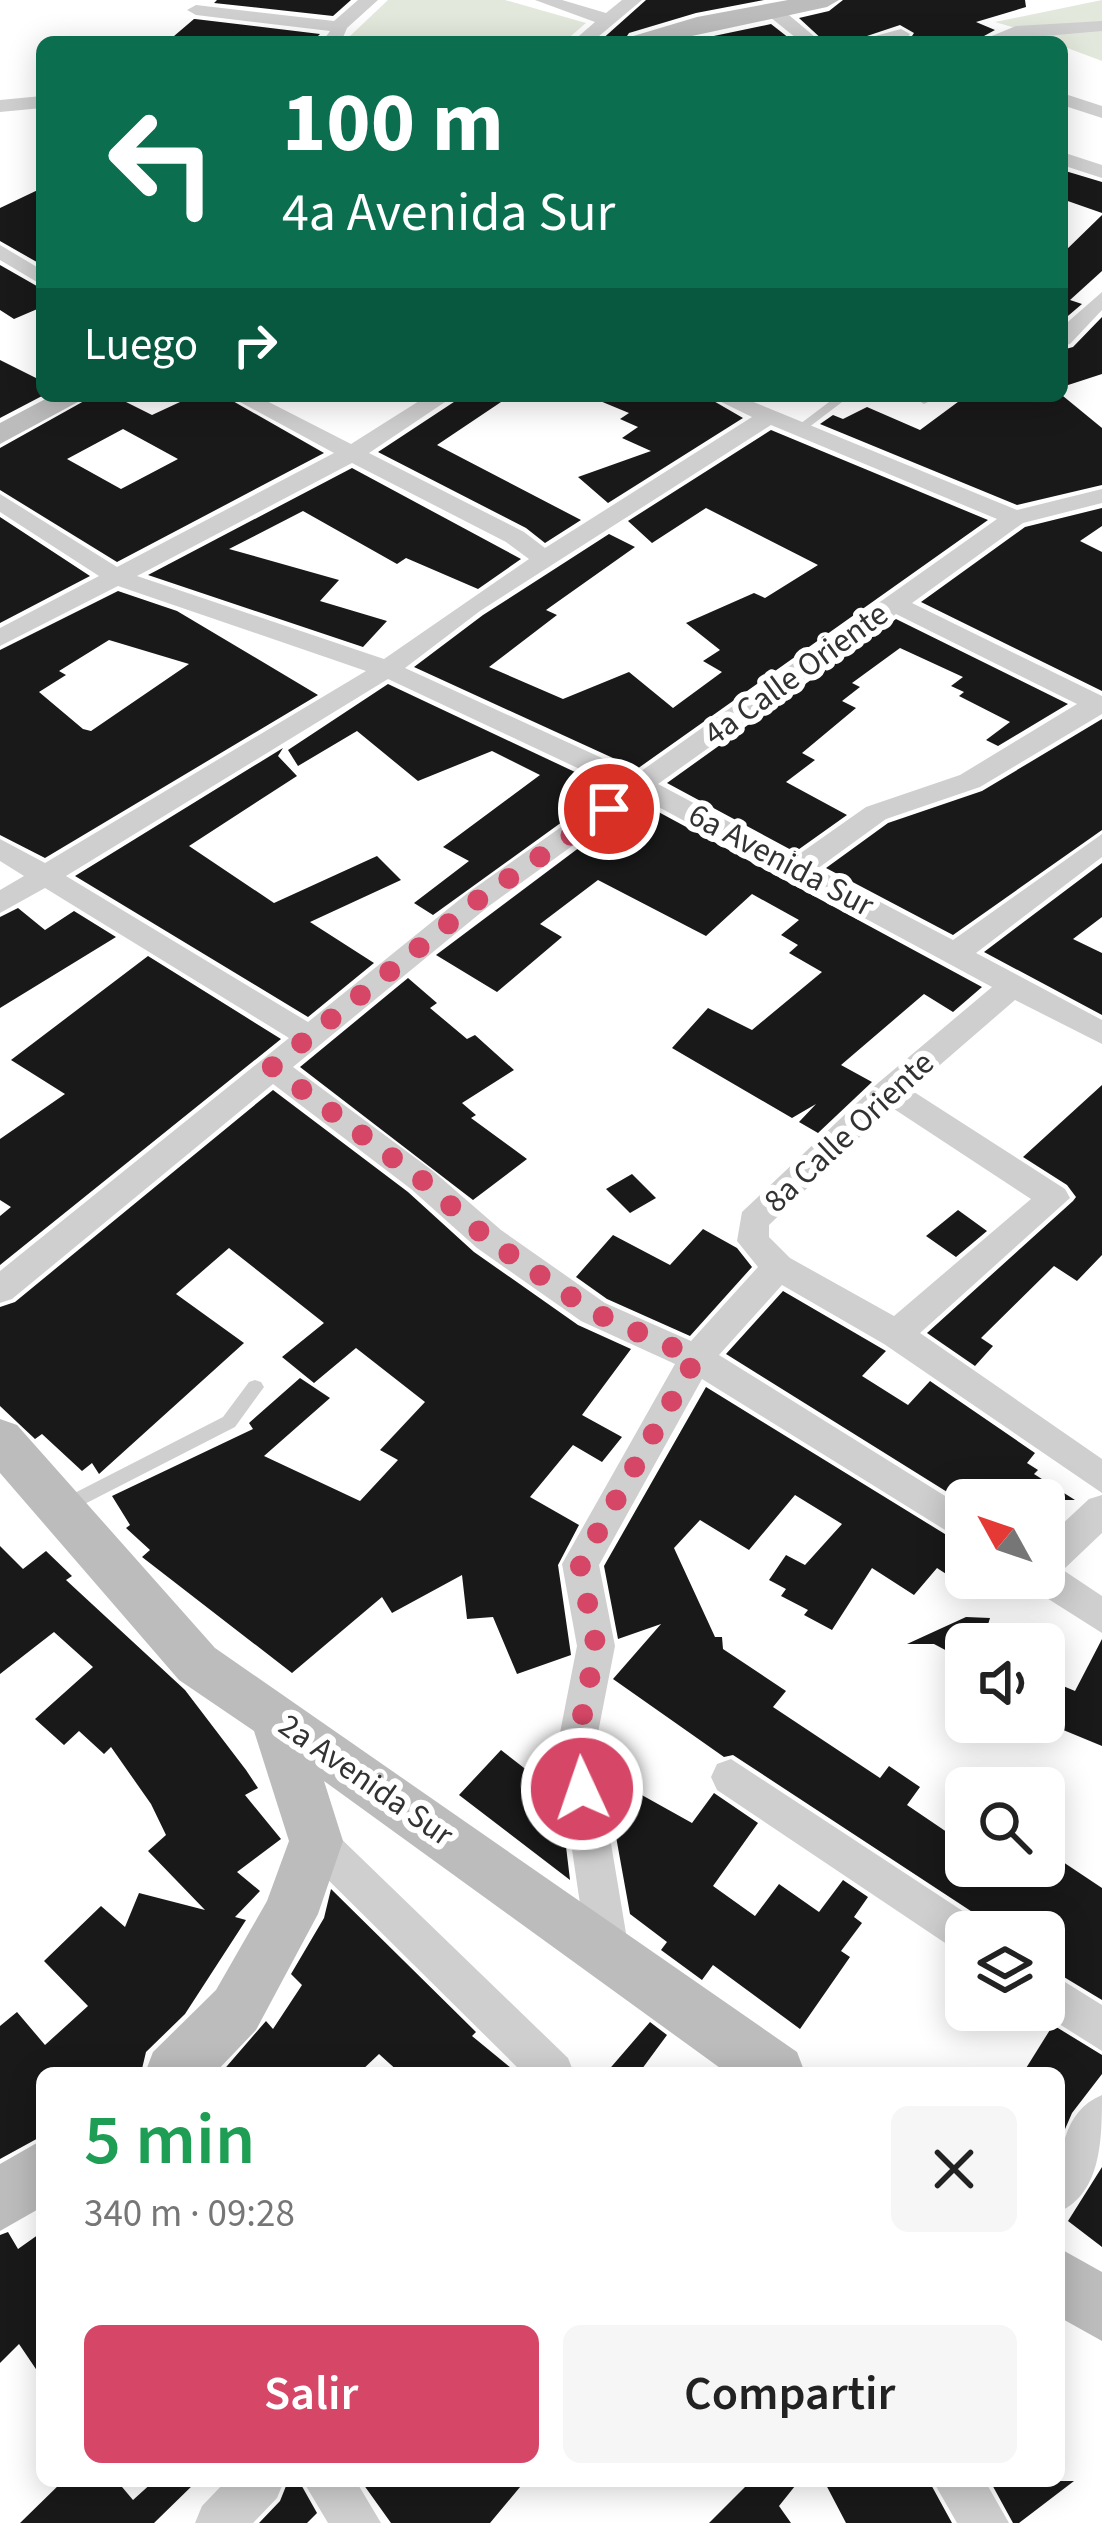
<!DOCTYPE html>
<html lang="es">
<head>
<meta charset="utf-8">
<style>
  :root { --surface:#fff; --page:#f6f6f6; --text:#222; --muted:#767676; --accent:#d64767 }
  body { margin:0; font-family:"Source Sans 3",sans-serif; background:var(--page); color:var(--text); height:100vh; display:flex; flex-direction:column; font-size:45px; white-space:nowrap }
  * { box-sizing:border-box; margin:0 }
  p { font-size:39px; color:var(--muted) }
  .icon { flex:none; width:66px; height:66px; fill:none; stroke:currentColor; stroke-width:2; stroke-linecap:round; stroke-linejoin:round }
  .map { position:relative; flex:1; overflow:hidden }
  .panel { position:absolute; left:36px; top:2067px; width:1029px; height:420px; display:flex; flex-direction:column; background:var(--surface); border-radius:18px; box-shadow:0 6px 30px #0003 }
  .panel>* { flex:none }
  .guide { position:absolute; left:36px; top:36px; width:1032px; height:366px; border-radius:18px; box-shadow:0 6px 30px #0003; background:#0b6e4f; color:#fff; overflow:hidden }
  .needle { width:78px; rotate:310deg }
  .buttons { position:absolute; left:945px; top:1479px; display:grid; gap:24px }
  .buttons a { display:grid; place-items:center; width:120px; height:120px; border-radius:18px; background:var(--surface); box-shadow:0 6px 30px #0003; font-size:60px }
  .pin { position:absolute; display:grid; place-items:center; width:102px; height:102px; color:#fff; margin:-51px; border:6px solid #fff; border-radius:50%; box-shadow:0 3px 12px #0007 }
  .me { position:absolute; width:132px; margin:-66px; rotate:357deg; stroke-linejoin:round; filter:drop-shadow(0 0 9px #0008) }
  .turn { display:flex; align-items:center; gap:42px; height:252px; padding:0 48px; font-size:54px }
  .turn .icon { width:156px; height:156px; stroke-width:2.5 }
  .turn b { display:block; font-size:84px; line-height:102px }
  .then { display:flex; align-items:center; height:114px; padding:0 48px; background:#0003; gap:24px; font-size:45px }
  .round { display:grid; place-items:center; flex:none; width:126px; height:126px; border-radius:18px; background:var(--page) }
  .head { display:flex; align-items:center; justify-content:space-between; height:204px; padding:0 48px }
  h1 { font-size:72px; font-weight:600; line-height:90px; color:#1e9e55 }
  .action { display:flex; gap:24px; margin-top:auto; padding:24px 48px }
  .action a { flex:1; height:138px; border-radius:18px; background:var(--accent); color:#fff; font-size:48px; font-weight:600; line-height:138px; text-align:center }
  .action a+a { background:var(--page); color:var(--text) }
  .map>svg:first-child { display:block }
  .green { fill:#e3e8dc }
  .building { fill:#191919; fill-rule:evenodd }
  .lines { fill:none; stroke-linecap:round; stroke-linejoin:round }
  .lane { fill:#cfcfcf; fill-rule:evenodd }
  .street { fill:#cfcfcf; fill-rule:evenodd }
  .secondary { fill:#bcbcbc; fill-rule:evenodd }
  .route { stroke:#d64767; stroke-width:21; stroke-dasharray:0 37.8 }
  .labels { text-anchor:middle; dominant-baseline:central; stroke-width:12; stroke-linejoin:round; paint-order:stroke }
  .street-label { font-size:33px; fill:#323232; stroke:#fff }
</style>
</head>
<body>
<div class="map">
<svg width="1102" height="2523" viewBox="0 0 1102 2523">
  <rect width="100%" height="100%" fill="#fff"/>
  <path class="green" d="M388,0H505L586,23L564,42H374L350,36Z
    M1102,0V61L1062,46V42L995,22Z"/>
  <path class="building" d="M217,0H351L333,16L214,3Z
    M646,0H764L696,13L629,33L623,42H599Z
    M843,0H1025L1026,7L976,22L995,30L973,42H908L914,33L900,25L849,42H825L799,18L829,11Z
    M194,19H195L320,34L312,42H167Z
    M771,24L794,42H685Z
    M1062,170L1102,182V213L1062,199Z
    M42,188V265L0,241V208Z
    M1102,215V271L1070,300L1082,304L1062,321V254Z
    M0,265L42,289V307L14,319L0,310Z
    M1102,317V374L1062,387V350L1073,347Z
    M0,360L42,381V396L0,418Z
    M93,396H114L152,415L193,396H224L324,453L117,562L0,490V448ZM123,429L178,459L121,489L67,459Z
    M463,396H510L437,445L581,520L545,543L526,528L378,452Z
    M588,396H705L743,418L608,503L578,477L651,451L622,438L638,427L620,419L629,413Z
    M966,396H1063L1102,428V485L1017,505L820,424L833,415L843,419L867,407L920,430Z
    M771,430L988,520L637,769L414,667L483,615L609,534L635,547L546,610L557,615L489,667L563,699L629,672L673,708L722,672L703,661L720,650L686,623L754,593L765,598L818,565L706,508L652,543L628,521Z
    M352,468L521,559L478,589L406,558L397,564L303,511L229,549L339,580L320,601L387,621L363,647L148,575Z
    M1102,508V526L1080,541L1102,552V691L921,602L1025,527Z
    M0,517L90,576L0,623Z
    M118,591L177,611L318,695L45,858L0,835V650ZM109,640L189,664L91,731L83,729L39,692L66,675L59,671Z
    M896,619L1068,704L998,746L986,740L1010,722L959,696L964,692L951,686L963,677L900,648L852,683L860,687L842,701L856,708L802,753L815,760L786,782L847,815L795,852L667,783Z
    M388,684L609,788L433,915L414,903L469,861L443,847L540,775L492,751L418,781L357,731L298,766L288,750Z
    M1102,719V830L953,935L826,868L888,823L982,791Z
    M283,748L278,756L297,776L189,846L274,903L377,856L401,880L310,922L374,963L308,1017L75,876Z
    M640,802L982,987L953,1012L924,994L841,1065L872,1082L818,1133L799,1122L816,1104L792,1118L672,1048L708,1008L752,1030L822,972L789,953L798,945L781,935L799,920L752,894L706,936L598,880L540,924L562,937L497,992L436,955Z
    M1102,863V917L1073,939L1102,953V1015L984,952Z
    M18,908L45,930L74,911L116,937L0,1008V917Z
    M148,956L281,1039L0,1265V1216L11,1207L0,1200V1139L65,1094L11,1060Z
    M408,978L437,1003L430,1008L467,1039L475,1035L514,1070L462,1103L476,1115L471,1118L527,1159L473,1200L300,1067Z
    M1102,1085V1255L1077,1281L1054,1266L981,1338L993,1346L975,1366L927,1333L1073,1201L1076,1197L1067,1185L1023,1157Z
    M273,1090L408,1192L474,1252L578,1325L631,1349L582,1415L622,1437L602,1462L573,1445L530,1497L579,1525L558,1565L571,1655L517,1674L493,1617L467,1619L462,1575L392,1613L382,1597L292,1673L142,1557L150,1550L126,1528L130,1525L112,1496L253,1429L249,1423L300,1378L330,1398L264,1456L360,1501L398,1460L380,1450L425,1402L356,1348L314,1383L282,1357L324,1323L229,1248L176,1294L244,1343L99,1474L92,1463L82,1471L42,1434L35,1439L0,1406V1307L15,1302Z
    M632,1174L656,1198L630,1213L606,1189Z
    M958,1210L987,1231L956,1257L926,1236Z
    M703,1229L737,1248L752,1267L690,1336L607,1299L576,1277L613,1235L670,1265Z
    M783,1291L886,1351L862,1376L908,1405L930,1381L1035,1453L1027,1463L1038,1470L1034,1474L1075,1500H960L726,1354Z
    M706,1387L966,1547V1587L937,1568L914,1595L872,1568L832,1630L804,1615L808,1610L781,1596L786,1589L769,1580L786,1555L805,1565L842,1524L795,1495L749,1550L700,1520L674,1548L715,1637H722L723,1649L786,1691L773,1707L880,1778L889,1766L920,1787L907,1805L963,1843L947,1866H1044L1045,1850L1102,1888V2000L1044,1965V1932H988L983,1919L733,1755L724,1757L613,1679L661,1624L618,1639L604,1566Z
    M0,1546L23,1569L46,1551L72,1576L66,1580L185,1690L246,1770L258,1788L245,1795L281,1839L237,1872L260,1891L235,1917L246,1920L185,2014L146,2052L141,2073H42V2136L0,2159V2026L17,2012L45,2045L88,2006L44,1961L101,1906L125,1927L139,1893L205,1910L148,1851L166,1835L151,1804L111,1747L104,1754L79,1731L64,1745L35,1719L93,1667L54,1632L0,1674Z
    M966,1617L990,1618L982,1644H966V1661L934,1644H907Z
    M1102,1639V1746L1044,1722V1678L1075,1691Z
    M618,1740L623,1790L631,1789L692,1823L714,1793L758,1823L713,1886L755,1916L779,1884L819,1912L843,1880L868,1897L854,1917L862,1923L841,1951L850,1957L800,2029L713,1965L702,1980L661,1950L667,1942L630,1914L600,1748L601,1741Z
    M501,1750L560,1796L570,1880L459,1795Z
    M331,1889L476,2032L472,2036L517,2073H400L379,2054L359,2073H221L266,2021L273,2029L302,1985L291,1974L324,1918Z
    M650,2022L667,2035L639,2073H606Z
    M1053,2025L1102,2055V2074L1072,2113L1059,2143V2073H1023Z
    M1102,2167V2247L1068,2221Z
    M8,2232L18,2249L42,2232V2378L19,2344L0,2363V2235Z
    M63,2481H117L133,2500L154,2481H197L154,2523H20Z
    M288,2481H299L317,2513L307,2523H259L280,2501Z
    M361,2481H525L490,2523H391Z
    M751,2481H799L779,2506L791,2523H709Z
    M824,2481H929L952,2523H846Z
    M990,2481H1074L1019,2523H1013Z"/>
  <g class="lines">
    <path class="lane" d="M837,396H850L804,431H796V427Z
      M255,1380L261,1382L264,1387L235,1427L69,1512L63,1515L57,1512L54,1507L57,1502L223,1417L249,1382Z"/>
    <path class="street" d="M358,0H378L347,28L341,42H322L330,31L196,15L187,10L196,5L334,21Z
      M535,0H562L606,13L622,0H642L592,42H572L595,22Z
      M771,4L777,5L821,42H801L765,13L762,9Z
      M1102,21V31L977,42L1016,26Z
      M901,29L910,34L907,38L853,42Z
      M1062,93L1102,106V118L1062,105Z
      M42,96V108L0,112V100Z
      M1062,152L1102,165V178L1062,165Z
      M0,245L42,270V285L0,260Z
      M1102,292V310L1070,344L1062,346V327Z
      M229,396H257L351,444L427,396H454L369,453L524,532L545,548L752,417L709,396H739L1017,510L1102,489V503L1023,523L912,603L1102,696V714L980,787L886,819L817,869L953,940L1102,834V857L976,953L1102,1020V1044L1015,1000L911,1090L1065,1189L1070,1198L920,1333L1102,1459V1493L884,1344L782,1285L719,1355L966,1509V1543L702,1379L599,1565L615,1646L595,1748L629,1951L623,1965L608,1971L593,1965L587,1951L557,1748L577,1646L562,1564L675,1364L581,1321L477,1248L411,1189L273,1084L12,1299L0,1303V1271L289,1038L45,888L0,913V890L24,876L0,861V839L45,863L366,671L118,586L0,646V628L99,576L0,512V494L117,567L334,453ZM771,425L997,519L637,774L405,668L480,611ZM352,463L506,542L529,559L384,659L137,576ZM896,614L1077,704L960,775L866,807L795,857L658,784ZM388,679L618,787L469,892L308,1022L66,876ZM640,797L992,987L878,1083L742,1212L737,1241L758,1267L691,1341L605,1303L501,1230L433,1171L293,1067L489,906ZM891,1107L1031,1199L894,1316L790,1258L769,1237V1225Z
      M940,396L924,404L913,397V396Z
      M1102,1495V1533L1063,1570L1102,1596V1633L1031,1588L1026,1578H1044V1541L1089,1499Z
      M731,1759L981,1923L984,1932H966V1957L717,1790L711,1777L717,1764Z
      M316,1822L330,1828L568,2058L574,2073H523L302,1854L296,1841L302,1828Z
      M1044,1969L1102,2005V2051L1037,2010H1044Z
      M1102,2095C1102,2137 1102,2193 1059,2212C1059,2170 1056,2114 1102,2095Z
      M226,2481H284L277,2498L253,2523H195L202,2506Z
      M303,2481H356L381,2523H328Z
      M933,2481H985L1009,2523H957Z"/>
    <path class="secondary" d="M788,0H839L827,7L664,42H627L630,37L697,17Z
      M51,396H89L0,444V423Z
      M0,1419L17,1425L215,1648L797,2052L805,2073H727L324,1781L343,1841L318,1914L256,2030L215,2073H145L153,2052L216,1990L267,1901L289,1841L254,1731L179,1680L0,1473Z
      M42,2140V2207L0,2231V2164Z
      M1059,2248L1102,2272V2341L1059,2317Z"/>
  </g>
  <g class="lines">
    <path class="route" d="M582,1789L576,1748L596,1646L580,1564L696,1358L593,1312L489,1240L422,1180L272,1067L479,899L609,809"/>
  </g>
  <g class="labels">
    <g class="street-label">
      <text transform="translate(796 674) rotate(-36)">4a Calle Oriente</text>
      <text transform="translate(781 860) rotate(28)">6a Avenida Sur</text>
      <text transform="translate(849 1132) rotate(-43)">8a Calle Oriente</text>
      <text transform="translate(366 1780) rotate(35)">2a Avenida Sur</text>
    </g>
  </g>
</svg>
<div class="buttons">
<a><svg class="needle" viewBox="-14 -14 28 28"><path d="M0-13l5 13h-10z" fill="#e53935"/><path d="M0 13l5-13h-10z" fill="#767676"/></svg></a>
<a><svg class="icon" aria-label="sound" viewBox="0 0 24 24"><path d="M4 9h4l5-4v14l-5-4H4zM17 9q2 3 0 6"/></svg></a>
<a><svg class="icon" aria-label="search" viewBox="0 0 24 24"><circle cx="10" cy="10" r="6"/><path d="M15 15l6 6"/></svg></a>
<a><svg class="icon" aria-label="layers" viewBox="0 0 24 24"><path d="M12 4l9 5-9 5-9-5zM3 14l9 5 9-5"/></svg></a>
</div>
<div class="pin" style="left:609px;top:809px;background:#d93025"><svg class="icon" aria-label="arrive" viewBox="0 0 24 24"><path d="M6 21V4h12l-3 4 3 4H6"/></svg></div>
<svg class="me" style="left:582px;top:1789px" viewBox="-20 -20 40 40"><circle r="17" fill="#d64767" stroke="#fff" stroke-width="3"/><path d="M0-11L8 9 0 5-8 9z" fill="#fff"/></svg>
<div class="guide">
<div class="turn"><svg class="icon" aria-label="left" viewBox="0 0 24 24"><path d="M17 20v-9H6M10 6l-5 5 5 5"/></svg><div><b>100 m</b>4a Avenida Sur</div></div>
<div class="then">Luego<svg class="icon" aria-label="right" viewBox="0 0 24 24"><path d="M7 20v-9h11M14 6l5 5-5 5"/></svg></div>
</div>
<section class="panel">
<div class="head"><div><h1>5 min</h1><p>340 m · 09:28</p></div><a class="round"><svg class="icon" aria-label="close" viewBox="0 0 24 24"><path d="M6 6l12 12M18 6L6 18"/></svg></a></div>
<div class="action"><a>Salir</a><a>Compartir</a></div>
</section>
</div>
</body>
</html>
